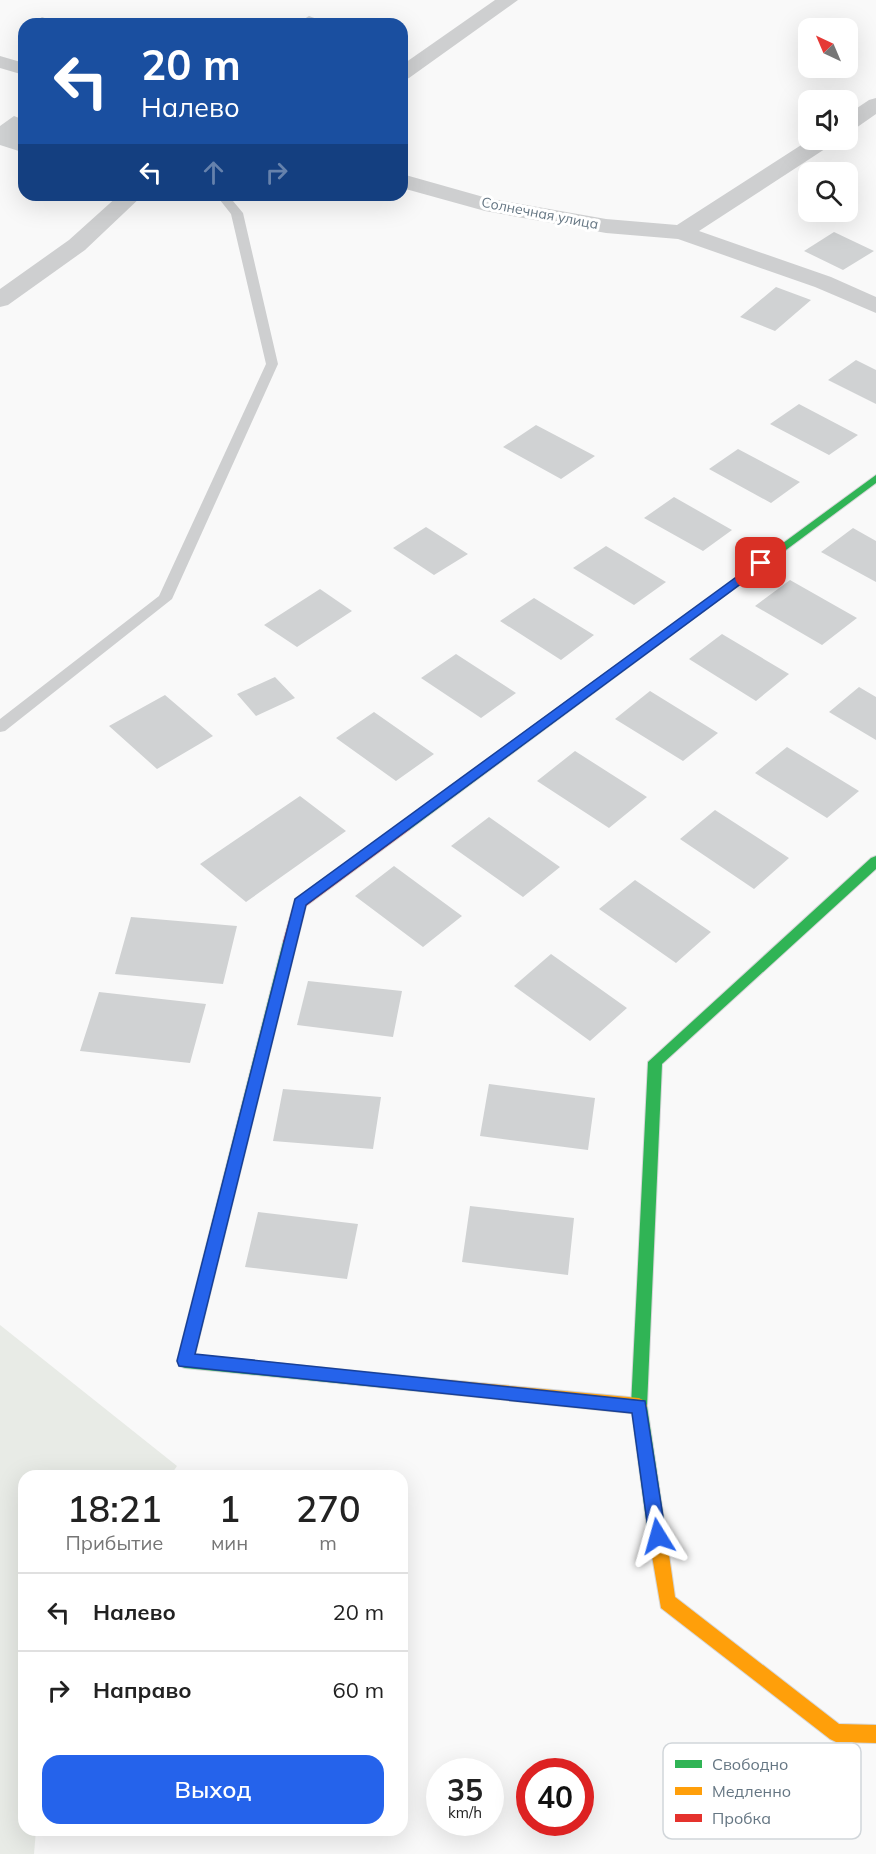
<!DOCTYPE html>
<html lang="ru">
<head>
<meta charset="utf-8">
<style>
  :root { --surface:#fff; --page:#f2f2f2; --text:#222; --muted:#767676; --line:#e0e0e0; --accent:#2563eb }
  body { margin:0; font-family:Mulish,sans-serif; background:var(--page); color:var(--text); height:100vh; display:flex; flex-direction:column; font-size:22px; white-space:nowrap }
  * { box-sizing:border-box; margin:0 }
  p { font-size:20px; color:var(--muted) }
  .icon { flex:none; width:33px; height:33px; fill:none; stroke:currentColor; stroke-width:2; stroke-linecap:round; stroke-linejoin:round }
  .map { position:relative; flex:1; overflow:hidden }
  .side { position:absolute; left:18px; top:1470px; width:390px; height:366px; display:flex; flex-direction:column; background:var(--surface); border-radius:18px; box-shadow:0 6px 24px #0002 }
  .side>* { flex:none }
  .guide { position:absolute; left:18px; top:18px; width:390px; height:183px; border-radius:18px; box-shadow:0 6px 24px #0002; background:#1a4fa0; color:#fff; overflow:hidden }
  .needle { width:39px; rotate:316deg }
  .fabs { position:absolute; left:798px; top:18px; display:grid; gap:12px }
  .fabs a { display:grid; place-items:center; width:60px; height:60px; border-radius:12px; background:var(--surface); box-shadow:0 6px 24px #0002; font-size:30px }
  .speed { position:absolute; left:426px; top:1758px; display:flex; gap:12px; font-size:30px; font-weight:700; text-align:center }
  .speed>* { display:grid; place-content:center; width:78px; height:78px; border-radius:50%; background:var(--surface); box-shadow:0 6px 24px #0002; line-height:1 }
  .speed small { font-size:15px; font-weight:400 }
  .speed .limit { border:9px solid #d22; background:#fff; color:#111 }
  .pin { position:absolute; display:grid; place-items:center; width:51px; height:51px; color:#fff; margin:-26px; border-radius:12px; box-shadow:0 3px 9px #0006 }
  .me { position:absolute; width:66px; margin:-33px; rotate:352deg; stroke-linejoin:round; filter:drop-shadow(0 0 4px #0008) }
  .turn { display:flex; align-items:center; gap:21px; height:126px; padding:0 24px; font-size:27px }
  .turn .icon { width:78px; height:78px; stroke-width:2.5 }
  .turn b { display:block; font-size:42px; line-height:51px }
  .lanes { display:flex; align-items:center; height:57px; padding:0 24px; background:#0003; justify-content:center; gap:30px; direction:ltr }
  .lanes .off { opacity:.35 }
  .eta { display:flex; justify-content:space-evenly; align-items:center; height:102px; text-align:center }
  .eta b { font-size:36px; font-weight:600; line-height:42px }
  .action { display:flex; gap:12px; margin-top:auto; padding:12px 24px }
  .action a { flex:1; height:69px; border-radius:18px; background:var(--accent); color:#fff; font-size:24px; font-weight:600; line-height:69px; text-align:center }
  ul { padding:0; list-style:none }
  li { display:flex; align-items:center; gap:18px; height:78px; padding:0 24px; border-top:2px solid var(--line) }
  li div { flex:1 }
  li b { display:block; font-size:22px }
  li em { font-style:normal }
  .map>svg:first-child { display:block }
  .green { fill:#e8ebe6 }
  .building { fill:#d0d2d3 }
  .lines { fill:none; stroke-linecap:round; stroke-linejoin:round }
  .fast-casing { stroke:#d5d6d7; stroke-width:2 }
  .slow-casing { stroke:#d5d6d7; stroke-width:2 }
  .jam-casing { stroke:#d5d6d7; stroke-width:2 }
  .lane { fill:#cecfd0; fill-rule:evenodd }
  .street { fill:#cecfd0; fill-rule:evenodd }
  .fast { fill:#30b455; fill-rule:evenodd }
  .slow { fill:#ff9f0a; fill-rule:evenodd }
  .jam { fill:#e5322d; fill-rule:evenodd }
  .route { fill:#2563eb; stroke:#184099; stroke-width:1.5 }
  .labels { text-anchor:middle; dominant-baseline:central; stroke-width:6; stroke-linejoin:round; paint-order:stroke }
  .far-street-label { font-size:14px; fill:#657683; stroke:#fff }
  .key { fill:#fff; stroke:#d1d6da; stroke-width:1.5 }
  .key-label { font-size:16px; fill:#657683 }
</style>
</head>
<body>
<div class="map">
<svg width="876" height="1854" viewBox="0 0 876 1854">
  <rect width="100%" height="100%" fill="#f9f9f9"/>
  <path class="green" d="M0,1325L177,1466L170,1476H24V1830H36L34,1854H0Z"/>
  <path class="building" d="M309,16L330,24H296Z
    M42,17L61,24H31Z
    M14,116L24,120V151L22,152L0,145V126Z
    M834,232L874,251L843,270L804,251Z
    M776,287L811,300L775,331L740,317Z
    M856,360L876,370V404L828,380Z
    M799,404L858,435L829,455L770,424Z
    M536,425L595,456L561,479L503,447Z
    M738,449L800,482L771,503L709,469Z
    M674,497L732,530L703,551L644,518Z
    M426,527L468,554L434,575L393,548Z
    M853,528L876,541V582L821,552Z
    M606,546L666,582L634,605L573,568Z
    M790,580L857,618L822,645L755,606Z
    M320,589L352,611L297,647L264,625Z
    M534,598L594,635L561,660L500,621Z
    M722,634L789,674L756,701L689,659Z
    M456,654L516,693L481,718L421,678Z
    M275,677L295,698L256,716L237,694Z
    M859,687L876,697V740L829,712Z
    M650,691L718,733L683,761L615,719Z
    M165,695L213,736L157,769L109,726Z
    M374,712L434,754L396,781L336,738Z
    M787,747L859,791L827,818L755,773Z
    M575,751L647,797L609,828L537,781Z
    M300,796L346,831L246,902L200,864Z
    M715,810L789,858L754,889L680,839Z
    M489,817L560,867L523,897L451,846Z
    M394,866L462,916L423,947L355,896Z
    M635,880L711,932L676,963L599,909Z
    M131,917L237,926L223,984L115,974Z
    M551,954L627,1008L590,1041L514,986Z
    M308,981L402,991L393,1037L297,1025Z
    M99,992L206,1004L190,1063L80,1051Z
    M489,1084L595,1098L588,1150L480,1136Z
    M283,1089L381,1097L373,1149L273,1141Z
    M470,1206L574,1218L568,1275L462,1262Z
    M258,1212L358,1224L347,1279L245,1267Z"/>
  <g class="lines">
    <defs>
      <path id="fast" d="M876,475V483L409,830H399L398,827L399,824Z
        M876,856V869L662,1064L647,1406L665,1527L662,1533L656,1535L650,1533L647,1527L631,1406L648,1062L871,858Z
        M290,937L295,938L297,942L195,1355L437,1379L443,1381L445,1386L443,1391L437,1393L185,1368L179,1366L177,1361L283,942L285,938Z"/>
      <path id="slow" d="M437,1379L639,1398L645,1401L647,1406L645,1411L639,1414L437,1393L431,1391L429,1386L431,1381Z
        M656,1519L662,1521L665,1527L675,1597L839,1724L876,1725V1743L836,1742L830,1739L661,1608L647,1527L650,1521Z"/>
      <path id="jam" d="M404,822L409,824L410,827L409,830L306,906L297,942L295,946H285L283,942L295,899Z"/>
    </defs>
    <use href="#fast" class="fast-casing"/>
    <use href="#slow" class="slow-casing"/>
    <use href="#jam" class="jam-casing"/>
    <path class="lane" d="M216,195H228L243,213L278,364L172,599L5,731L0,732V719L159,596L266,364L231,214Z"/>
    <path class="street" d="M495,0H518L409,78L402,80V65Z
      M0,56L24,63V75L0,68Z
      M876,98V114L856,128L848,129V114L869,100Z
      M809,140H834L831,145L699,231L831,277L876,297V313L815,287L678,239L606,233L485,211L402,188V174L487,198L606,219L677,225Z
      M119,195H143L85,250L8,305L0,307V289L69,240Z"/>
    <use href="#fast" class="fast"/>
    <use href="#slow" class="slow"/>
    <use href="#jam" class="jam"/>
  </g>
  <path class="route" d="M761,559L765,560V566L306,905L195,1354L645,1401L666,1536L664,1542L658,1545L652,1542L649,1536L632,1413L179,1366L177,1361L295,899Z"/>
  <g class="labels">
    <g class="far-street-label">
      <text transform="translate(540 213) rotate(11)">Солнечная улица</text>
    </g>
  </g>
  <rect x="663" y="1743" width="198" height="96" rx="9" class="key"/>
  <rect x="675" y="1760" width="27" height="8" fill="#30b455"/>
  <rect x="675" y="1787" width="27" height="8" fill="#ff9f0a"/>
  <rect x="675" y="1814" width="27" height="8" fill="#e5322d"/>
  <g class="key-label">
    <text x="712" y="1770">Свободно</text>
    <text x="712" y="1797">Медленно</text>
    <text x="712" y="1824">Пробка</text>
  </g>
</svg>
<div class="fabs">
<a><svg class="needle" viewBox="-14 -14 28 28"><path d="M0-13l5 13h-10z" fill="#e53935"/><path d="M0 13l5-13h-10z" fill="#767676"/></svg></a>
<a><svg class="icon" aria-label="sound" viewBox="0 0 24 24"><path d="M4 9h4l5-4v14l-5-4H4zM17 9q2 3 0 6"/></svg></a>
<a><svg class="icon" aria-label="search" viewBox="0 0 24 24"><circle cx="10" cy="10" r="6"/><path d="M15 15l6 6"/></svg></a>
</div>
<div class="speed"><div>35<small>km/h</small></div><div class="limit">40</div></div>
<div class="pin" style="left:761px;top:563px;background:#d93025"><svg class="icon" aria-label="arrive" viewBox="0 0 24 24"><path d="M6 21V4h12l-3 4 3 4H6"/></svg></div>
<svg class="me" style="left:658px;top:1536px" viewBox="-20 -20 40 40"><path d="M0-17L14 15 0 8-14 15z" fill="#2563eb" stroke="#fff" stroke-width="4"/></svg>
<div class="guide">
<div class="turn"><svg class="icon" aria-label="left" viewBox="0 0 24 24"><path d="M17 20v-9H6M10 6l-5 5 5 5"/></svg><div><b>20 m</b>Налево</div></div>
<div class="lanes"><svg class="icon" aria-label="left" viewBox="0 0 24 24"><path d="M17 20v-9H6M10 6l-5 5 5 5"/></svg><svg class="icon off" aria-label="ahead" viewBox="0 0 24 24"><path d="M12 20V5M6 11l6-6 6 6"/></svg><svg class="icon off" aria-label="right" viewBox="0 0 24 24"><path d="M7 20v-9h11M14 6l5 5-5 5"/></svg></div>
</div>
<section class="side">
<div class="eta">
<div><b>18:21</b><p>Прибытие</p></div>
<div><b>1</b><p>мин</p></div>
<div><b>270</b><p>m</p></div>
</div>
<ul>
<li><svg class="icon" aria-label="left" viewBox="0 0 24 24"><path d="M17 20v-9H6M10 6l-5 5 5 5"/></svg><div><b>Налево</b></div><em>20 m</em></li>
<li><svg class="icon" aria-label="right" viewBox="0 0 24 24"><path d="M7 20v-9h11M14 6l5 5-5 5"/></svg><div><b>Направо</b></div><em>60 m</em></li>
</ul>
<div class="action"><a>Выход</a></div>
</section>
</div>
</body>
</html>
